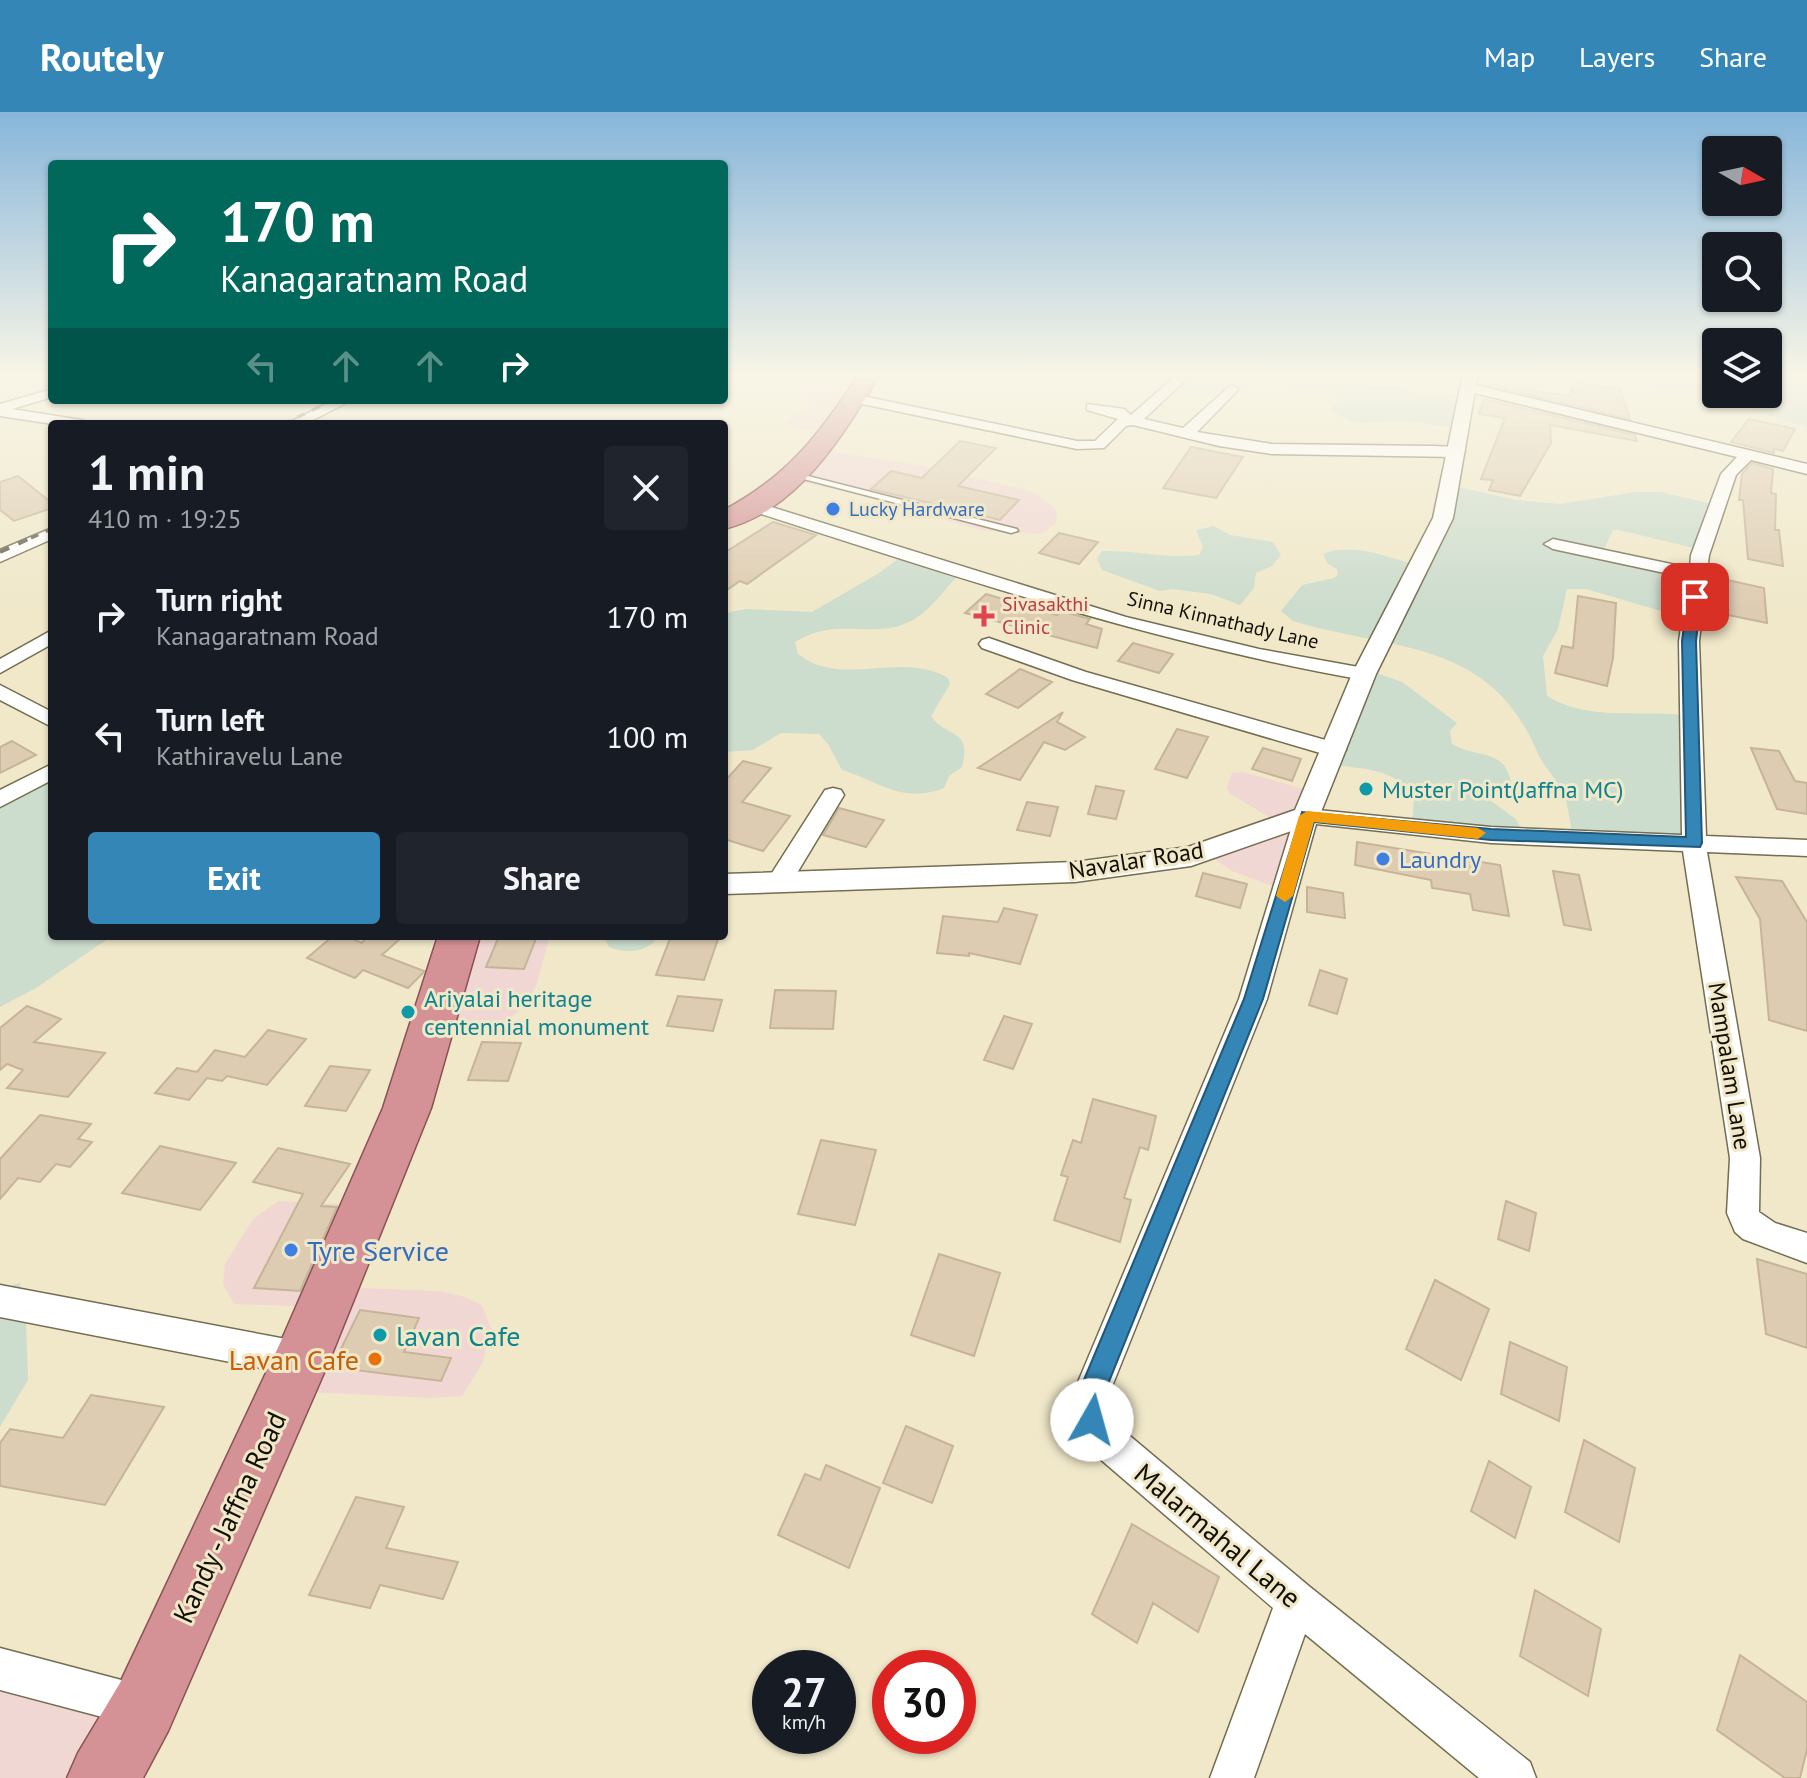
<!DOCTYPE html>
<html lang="en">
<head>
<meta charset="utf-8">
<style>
  :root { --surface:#171b24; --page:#20242c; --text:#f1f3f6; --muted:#9ea1a6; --accent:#3486b7 }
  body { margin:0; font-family:"PT Sans",sans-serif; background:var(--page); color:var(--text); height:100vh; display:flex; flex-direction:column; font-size:30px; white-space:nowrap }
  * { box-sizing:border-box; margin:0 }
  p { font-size:26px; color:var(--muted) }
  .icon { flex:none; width:44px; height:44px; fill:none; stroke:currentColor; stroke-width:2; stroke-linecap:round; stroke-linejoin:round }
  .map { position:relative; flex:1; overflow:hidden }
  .drawer { position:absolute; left:48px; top:308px; width:680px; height:520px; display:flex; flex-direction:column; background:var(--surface); border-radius:8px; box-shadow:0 2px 6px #0004 }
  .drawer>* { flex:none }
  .guide { position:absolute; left:48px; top:48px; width:680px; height:244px; border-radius:8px; box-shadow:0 2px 6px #0004; background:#00695c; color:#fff; overflow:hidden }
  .needle { width:52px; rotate:99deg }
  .controls { position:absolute; left:1702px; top:24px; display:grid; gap:16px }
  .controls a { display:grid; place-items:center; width:80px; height:80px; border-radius:8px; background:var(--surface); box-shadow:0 2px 6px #0004; font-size:40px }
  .speed { position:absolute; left:752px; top:1538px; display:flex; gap:16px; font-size:40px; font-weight:700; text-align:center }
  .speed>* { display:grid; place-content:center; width:104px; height:104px; border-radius:50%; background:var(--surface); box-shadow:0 2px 6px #0004; line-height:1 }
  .speed small { font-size:20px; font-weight:400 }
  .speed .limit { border:12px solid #d22; background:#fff; color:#111 }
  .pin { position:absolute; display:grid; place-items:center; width:68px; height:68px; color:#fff; margin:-34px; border-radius:16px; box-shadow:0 4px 12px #0006 }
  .me { position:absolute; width:88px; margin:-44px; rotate:7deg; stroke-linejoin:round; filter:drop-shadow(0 0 6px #0008) }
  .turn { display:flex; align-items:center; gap:28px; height:168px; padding:0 40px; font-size:36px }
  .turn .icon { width:104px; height:104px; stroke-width:2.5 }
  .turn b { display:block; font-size:56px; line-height:68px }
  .lanes { display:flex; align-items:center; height:76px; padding:0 40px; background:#0003; justify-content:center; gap:40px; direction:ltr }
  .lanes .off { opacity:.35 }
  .round { display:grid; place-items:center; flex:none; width:84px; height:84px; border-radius:8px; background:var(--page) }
  .headline { display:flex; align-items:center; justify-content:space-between; height:136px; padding:0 40px }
  h1 { font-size:48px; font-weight:600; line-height:60px }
  .action { display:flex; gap:16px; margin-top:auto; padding:16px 40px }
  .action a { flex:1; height:92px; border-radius:8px; background:var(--accent); color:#fff; font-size:32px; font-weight:600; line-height:92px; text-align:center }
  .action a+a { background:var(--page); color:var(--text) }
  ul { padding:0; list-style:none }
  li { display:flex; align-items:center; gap:24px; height:120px; padding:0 40px }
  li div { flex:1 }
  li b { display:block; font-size:30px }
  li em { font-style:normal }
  header { display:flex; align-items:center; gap:48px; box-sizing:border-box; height:112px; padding:0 40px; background:var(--accent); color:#fff }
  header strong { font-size:38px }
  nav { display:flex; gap:44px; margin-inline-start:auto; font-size:28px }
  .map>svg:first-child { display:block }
  .commercial { fill:#f1d7d3 }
  .industrial { fill:#f1d7d1 }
  .green { fill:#ccdccd }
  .building { fill:#deccb2; stroke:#c6b499; stroke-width:2 }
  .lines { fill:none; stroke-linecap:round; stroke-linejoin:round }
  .service-casing { stroke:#746d51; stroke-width:3 }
  .minor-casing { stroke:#746d51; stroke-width:3 }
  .tertiary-casing { stroke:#746d51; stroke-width:3 }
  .trunk-casing { stroke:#8a5252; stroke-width:3 }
  .service { fill:#fff; fill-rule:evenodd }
  .minor { fill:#fff; fill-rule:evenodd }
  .tertiary { fill:#fff; fill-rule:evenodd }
  .trunk { fill:#d49296; fill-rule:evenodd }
  .rail-far1 { stroke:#635e4d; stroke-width:3; stroke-dasharray:8 8; stroke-linecap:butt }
  .rail { stroke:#635e4d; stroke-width:4; stroke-dasharray:10 10; stroke-linecap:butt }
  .route { fill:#3486b7; stroke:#225777; stroke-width:2 }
  .slow { fill:#f59e0b }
  .shop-dot { fill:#3f7fe0; stroke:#f0e8c9; stroke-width:3 }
  .health-dot { fill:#e0444e; stroke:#f0e8c9; stroke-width:3 }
  .culture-dot { fill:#0f9aa8; stroke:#f0e8c9; stroke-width:3 }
  .food-dot { fill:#e8710a; stroke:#f0e8c9; stroke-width:3 }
  .labels { text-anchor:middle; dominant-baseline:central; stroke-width:6; stroke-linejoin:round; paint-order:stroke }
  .far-shop-label { font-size:20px; fill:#366cbe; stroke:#f0e8c9; text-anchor:start }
  .far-health-label { font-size:20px; fill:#be3a42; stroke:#f0e8c9; text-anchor:start }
  .far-street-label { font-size:20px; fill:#120f05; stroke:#f0e8c9 }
  .culture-label { font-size:24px; fill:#0d838f; stroke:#f0e8c9; text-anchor:start }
  .shop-label { font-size:24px; fill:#366cbe; stroke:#f0e8c9; text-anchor:start }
  .street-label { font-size:24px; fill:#120f05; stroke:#f0e8c9 }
  .near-shop-label { font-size:28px; fill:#366cbe; stroke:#f0e8c9; text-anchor:start }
  .near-culture-label { font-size:28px; fill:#0d838f; stroke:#f0e8c9; text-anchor:start }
  .near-food-label { font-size:28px; fill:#c56008; stroke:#f0e8c9; text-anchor:end }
  .near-street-label { font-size:28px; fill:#120f05; stroke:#f0e8c9 }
</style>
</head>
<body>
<header>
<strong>Routely</strong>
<nav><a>Map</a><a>Layers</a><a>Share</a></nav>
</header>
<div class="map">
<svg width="1807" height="1666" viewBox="0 0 1807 1666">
  <rect width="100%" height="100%" fill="#f0e8c9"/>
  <path class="commercial" d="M831,285L853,286L832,318L797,317L785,313L787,306L810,296L808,288Z
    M822,338L919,353L1022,377L1037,382L1056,397L1057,410L1042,422L984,419L870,386L789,367Z
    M1243,660L1318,681L1275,775L1232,759L1216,748L1210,738L1281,712L1229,681L1227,675L1232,661Z
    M412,824H550L536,874L525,892L511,906L490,916L454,920L432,917L458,825L426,827Z
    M332,1175L438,1179L462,1184L482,1193L491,1216L483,1250L462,1284L430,1286L287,1279Z
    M27,1563L144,1595L103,1666H0V1581Z"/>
  <path class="industrial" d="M794,262H810L864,270L853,286L808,288L785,281L774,272Z
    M279,1089L366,1093L323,1195L234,1192L223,1172L225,1152L253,1107Z"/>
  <path class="green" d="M1179,262H1334L1356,264V272L1466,287L1460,318C1441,315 1422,309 1402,309C1374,308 1353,319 1330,296L1337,291L1338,279H1313L1259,269L1246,275L1194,284L1160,279Z
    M1587,262H1716V276L1673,280L1643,268Z
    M1768,262H1807V315L1752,298L1749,288L1742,282H1768Z
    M1449,373L1517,388L1560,392L1636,380H1661L1717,393L1702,438L1619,418H1613L1604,437L1608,444L1698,463L1692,508L1586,477H1567L1558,517L1543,544L1547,584C1588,610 1645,597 1691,604L1694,731L1573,726C1570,712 1569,696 1564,683C1559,668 1545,657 1538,642C1490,526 1396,540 1293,509L1281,499L1302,473L1334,466L1338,462L1337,457L1328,452L1323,442C1352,430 1387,445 1416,453Z
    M1214,414L1230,423L1273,430L1281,443L1272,454L1256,461L1254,476L1240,493L1211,482L1172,477L1160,479L1102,458L1097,446L1102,439C1135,438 1168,447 1199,443L1203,435L1196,418Z
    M903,443L960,461C946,476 930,499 911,509C871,529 837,503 795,530L798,542C842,577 901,538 948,566L950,572L931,604C948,628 972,615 962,655L949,664L944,676C903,692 880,670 842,658L828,632L819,622L781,621L753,638L724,640V501L747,497L812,500L879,461Z
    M1366,557L1402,570L1457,611L1450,619L1452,632C1480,648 1504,634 1512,674L1507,681H1495L1491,689L1516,707L1524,724L1408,714L1413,703L1414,685C1396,656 1360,656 1330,653Z
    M52,659V824H112L36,876L0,895V688Z
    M603,824H659C647,841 628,842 609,835Z
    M20,1171L26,1212L28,1268L0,1315V1177Z"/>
  <path class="building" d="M1493,262H1534V279L1570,284L1575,271L1620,277L1630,307L1489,273Z
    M1484,287L1635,323L1637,329L1550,313L1551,331L1520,384L1489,378L1493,368L1481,367L1505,306L1479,302Z
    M1749,307L1795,317L1783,339L1774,337V341L1731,330Z
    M960,329L996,336L958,374L1019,388L1000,408L871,377L891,359L922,366Z
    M1191,335L1243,345L1216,386L1163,376Z
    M1752,351L1773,357L1771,381L1776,382L1775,418H1779L1783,454L1748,447L1743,388H1739L1742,362Z
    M18,364L52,391V396L14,409L0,398V370Z
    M773,410L816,423L747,472L740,469L724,480V441Z
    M1059,421L1098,430L1079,452L1039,441Z
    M1727,468L1764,476L1767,511L1728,503Z
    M986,482L1057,503L1061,499L1090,507L1086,512L1102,517L1097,536L965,501Z
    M1578,484L1616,491L1613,546L1607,574L1555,561L1562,534L1573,536Z
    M1133,531L1173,542L1159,561L1118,549Z
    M1020,557L1052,570L1018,596L986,582Z
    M1063,600L1057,610L1085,625L1065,638L1044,630L1020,668L978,656Z
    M1177,617L1208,625L1187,666L1155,657Z
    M12,629L36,643L0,661V635Z
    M1263,636L1301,647L1292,669L1252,657Z
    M1751,636L1779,639L1795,669L1807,671V702L1777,697Z
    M743,649L771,656L742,690L790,704L763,739L724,727V670Z
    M1096,674L1124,679L1116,707L1088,702Z
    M1027,690L1058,695L1050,724L1017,718Z
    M839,696L884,708L866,735L823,723Z
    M1357,730L1500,753L1509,804L1473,798L1470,782L1432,776L1431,768L1355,753Z
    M1553,759L1579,763L1591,818L1564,813Z
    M1203,761L1247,772L1240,796L1196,784Z
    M1736,765L1782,769L1807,810V919L1769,908L1760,807Z
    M1307,775L1343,781L1345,806L1307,800Z
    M1004,796L1037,803L1020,852L969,841V844L937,841L943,804L998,810Z
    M333,824H346L362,831L367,824H403L382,843L424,859L423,861L408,876L363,858L355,866L307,846Z
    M499,824H537L524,857L486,855Z
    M671,824H719L704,868L656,863Z
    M1320,858L1347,867L1337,902L1309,893Z
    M775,878L836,879L833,917L770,916Z
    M678,884L722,888L713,919L667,914Z
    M27,894L61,907L34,930L105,941L68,985L7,976L23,958L7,952L0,958V916Z
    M1004,904L1032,912L1013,957L984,948Z
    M268,918L306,927L267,973L227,964L222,969L207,966L189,988L155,981L177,956L197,960L215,938L245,945Z
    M482,930L521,931L508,969L468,968Z
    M330,954L370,958L346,999L305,994Z
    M1093,987L1156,1004L1148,1038L1140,1035L1124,1086L1131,1088L1120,1130L1054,1108L1068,1065L1061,1063L1073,1028L1081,1031Z
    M40,1003L91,1012L78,1027L92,1030L70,1055L56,1052L40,1070L18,1066L0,1087V1047Z
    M821,1028L876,1038L855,1113L798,1102Z
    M160,1034L236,1051L200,1098L122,1081Z
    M278,1036L350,1052L321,1094L337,1095L300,1179L254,1176L303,1082L253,1070Z
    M1506,1089L1536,1101L1529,1139L1498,1127Z
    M939,1142L1000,1161L974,1244L911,1223Z
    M1757,1147L1807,1162V1236L1766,1222Z
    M1435,1168L1489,1197L1461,1268L1406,1237Z
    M360,1198L419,1206L404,1240L451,1246L441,1269L332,1255Z
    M1510,1230L1567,1255L1559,1309L1501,1282Z
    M91,1283L164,1295L105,1393L0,1374V1331L10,1317L63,1326Z
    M906,1314L953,1334L932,1391L883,1371Z
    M1584,1328L1635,1356L1619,1430L1565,1400Z
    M1489,1349L1531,1375L1515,1426L1471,1399Z
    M826,1353L880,1376L849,1456L778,1423L805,1362L820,1368Z
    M356,1385L404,1395L386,1436L458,1450L443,1487L380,1473L370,1496L309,1483Z
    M1132,1412L1219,1465L1198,1520L1153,1491L1137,1531L1092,1502Z
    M1535,1478L1601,1517L1588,1584L1520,1544Z
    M1740,1543L1807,1590V1637L1800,1666H1785L1717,1618Z"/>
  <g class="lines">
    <defs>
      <path id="service" d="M792,360L1017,417L1018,419L1011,421L792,364Z"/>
      <path id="minor" d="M1178,262H1192L1144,307L1183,316L1231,273L1238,277L1236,280L1197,320L1272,332L1434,334L1457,335L1465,340L1457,345L1272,342L1219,334L1133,313L1126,314L1104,336L1077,337L853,290L846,286L853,282L1077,329H1095L1118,307L1087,298V292L1124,297L1131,303Z
        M1467,271L1807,352V362L1751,348L1736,363L1709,443L1699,529L1706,724L1807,728V744L1707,740L1760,1046L1759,1100L1775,1111L1807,1121V1151L1743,1127L1735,1120L1727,1101L1730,1046L1683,739L1491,731L1316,712L1267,887L1109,1282L1110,1302L1118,1314L1310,1475L1530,1650L1536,1666H1479L1305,1522L1254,1666H1210L1273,1496L1092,1340L1074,1308L1073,1282L1239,887L1295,704L1299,699L1307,697L1491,715L1682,723L1679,529L1688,466L1553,437L1544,432L1553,427L1690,456L1691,443L1721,362L1737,345L1462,278V272Z
        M52,277V285L12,297L82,308L89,312H53L0,304V292Z
        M334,288H352L305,312H286Z
        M752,389L1126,505L1259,537L1364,556L1374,562L1364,568C1152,531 951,463 746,397V391Z
        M52,416V427L0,450V438Z
        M52,518V532L0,561V547Z
        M989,526L1086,560L1343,633L1346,638L1335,645L1327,643L1072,568L982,536L979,532L982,528Z
        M0,573L52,600V615L0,588Z
        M52,652V668L0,695V678Z
        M833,676L841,678L844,683L788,776L779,778L770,776L767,770L770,764L825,678Z
        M0,1173L302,1230L314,1235L320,1247L314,1259L302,1264L0,1205Z
        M0,1536L144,1574L159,1580L165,1595L159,1610L144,1616L0,1578Z"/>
      <path id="tertiary" d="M1463,262H1481L1477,267L1453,406L1376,562L1317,710L1191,754L1075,770L724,782V762L1075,750L1188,735L1295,698L1352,562L1433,406Z"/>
      <path id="trunk" d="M859,262H880C844,322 798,399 724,417V398C788,364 820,322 859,262Z
        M438,824H480L431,996L330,1247L168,1619L143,1666H67L78,1641L120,1571L282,1227L383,996Z"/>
    </defs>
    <use href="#service" class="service-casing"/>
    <use href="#minor" class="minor-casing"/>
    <use href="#tertiary" class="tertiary-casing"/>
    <use href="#trunk" class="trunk-casing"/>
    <use href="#service" class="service"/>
    <use href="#minor" class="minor"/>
    <use href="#tertiary" class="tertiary"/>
    <use href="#trunk" class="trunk"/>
    <path class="rail-far1" d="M283,312L334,288
      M31,426L52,417"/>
    <path class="rail" d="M0,440L35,424"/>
  </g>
  <linearGradient id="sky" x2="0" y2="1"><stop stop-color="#87b6da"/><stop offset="0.53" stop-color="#f8f5e7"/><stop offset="1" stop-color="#f8f5e7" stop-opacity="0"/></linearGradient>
  <rect width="1807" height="495" fill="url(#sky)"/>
  <path class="route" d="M1695,481L1701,485L1696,529L1702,731L1700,735L1491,728L1314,710L1263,887L1104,1282L1105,1308L1101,1317L1092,1321L1083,1317L1079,1308L1078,1282L1244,887L1302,700L1491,717L1686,725L1682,529L1688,485Z"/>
  <path class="slow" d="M1307,699L1478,716L1486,721L1478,727L1314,710L1293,784L1285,790L1276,784L1299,704Z"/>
  <g class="shop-dot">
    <circle cx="833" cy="397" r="8"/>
    <circle cx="1383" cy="747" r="8"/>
    <circle cx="291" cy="1138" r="8"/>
  </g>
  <path class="health-dot" d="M980 492h8v8h8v8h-8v8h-8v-8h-8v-8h8z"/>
  <g class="culture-dot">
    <circle cx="1366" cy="677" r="8"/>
    <circle cx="408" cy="900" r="8"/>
    <circle cx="380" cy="1223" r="8"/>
  </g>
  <circle class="food-dot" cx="375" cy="1247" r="8"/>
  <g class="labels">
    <g class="far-shop-label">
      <text x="849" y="397">Lucky Hardware</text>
    </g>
    <g class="far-health-label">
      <text x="1002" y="492">Sivasakthi<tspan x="1002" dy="23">Clinic</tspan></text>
    </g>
    <g class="far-street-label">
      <text transform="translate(1223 508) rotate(13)">Sinna Kinnathady Lane</text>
    </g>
    <g class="culture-label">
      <text x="1382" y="677">Muster Point(Jaffna MC)</text>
      <text x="424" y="886">Ariyalai heritage<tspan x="424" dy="28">centennial monument</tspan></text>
    </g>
    <g class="shop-label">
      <text x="1399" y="747">Laundry</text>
    </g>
    <g class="street-label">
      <text transform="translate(1136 748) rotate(-9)">Navalar Road</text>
      <text transform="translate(1730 954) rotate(81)">Mampalam Lane</text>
    </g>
    <g class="near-shop-label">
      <text x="307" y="1138">Tyre Service</text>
    </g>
    <g class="near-culture-label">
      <text x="396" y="1223">lavan Cafe</text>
    </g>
    <g class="near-food-label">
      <text x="359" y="1247">Lavan Cafe</text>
    </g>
    <g class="near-street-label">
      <text transform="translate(229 1405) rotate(-65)">Kandy - Jaffna Road</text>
      <text transform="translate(1218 1423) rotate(40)">Malarmahal Lane</text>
    </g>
  </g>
</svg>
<div class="controls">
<a><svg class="needle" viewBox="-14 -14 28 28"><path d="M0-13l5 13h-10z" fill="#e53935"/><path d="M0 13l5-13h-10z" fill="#9ea1a6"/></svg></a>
<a><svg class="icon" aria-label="search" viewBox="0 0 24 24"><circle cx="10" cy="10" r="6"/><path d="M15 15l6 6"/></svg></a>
<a><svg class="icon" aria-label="layers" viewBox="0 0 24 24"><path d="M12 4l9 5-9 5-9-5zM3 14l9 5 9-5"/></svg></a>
</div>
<div class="speed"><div>27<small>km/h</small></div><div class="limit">30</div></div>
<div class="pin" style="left:1695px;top:485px;background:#d93025"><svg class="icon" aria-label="arrive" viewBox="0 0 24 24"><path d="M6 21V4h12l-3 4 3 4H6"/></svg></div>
<svg class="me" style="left:1092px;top:1308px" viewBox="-20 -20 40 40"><circle r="19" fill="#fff"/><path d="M0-13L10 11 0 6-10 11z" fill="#3486b7"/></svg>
<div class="guide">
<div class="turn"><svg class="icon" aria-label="right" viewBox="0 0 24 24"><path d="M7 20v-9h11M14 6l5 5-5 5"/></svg><div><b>170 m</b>Kanagaratnam Road</div></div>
<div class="lanes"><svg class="icon off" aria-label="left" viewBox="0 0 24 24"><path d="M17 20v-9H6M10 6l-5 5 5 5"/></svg><svg class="icon off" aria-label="ahead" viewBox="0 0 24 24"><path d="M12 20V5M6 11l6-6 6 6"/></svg><svg class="icon off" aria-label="ahead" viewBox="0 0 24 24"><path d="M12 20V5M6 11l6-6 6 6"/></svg><svg class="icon" aria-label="right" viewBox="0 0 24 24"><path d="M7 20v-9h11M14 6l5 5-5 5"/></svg></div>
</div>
<section class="drawer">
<div class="headline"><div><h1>1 min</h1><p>410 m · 19:25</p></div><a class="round"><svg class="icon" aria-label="close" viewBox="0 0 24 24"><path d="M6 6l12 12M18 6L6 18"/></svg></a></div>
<ul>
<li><svg class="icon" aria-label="right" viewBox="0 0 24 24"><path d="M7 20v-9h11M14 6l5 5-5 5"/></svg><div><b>Turn right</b><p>Kanagaratnam Road</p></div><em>170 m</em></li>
<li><svg class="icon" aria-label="left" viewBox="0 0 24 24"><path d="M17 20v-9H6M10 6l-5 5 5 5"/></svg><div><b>Turn left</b><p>Kathiravelu Lane</p></div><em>100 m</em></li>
</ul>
<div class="action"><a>Exit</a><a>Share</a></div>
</section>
</div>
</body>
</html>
